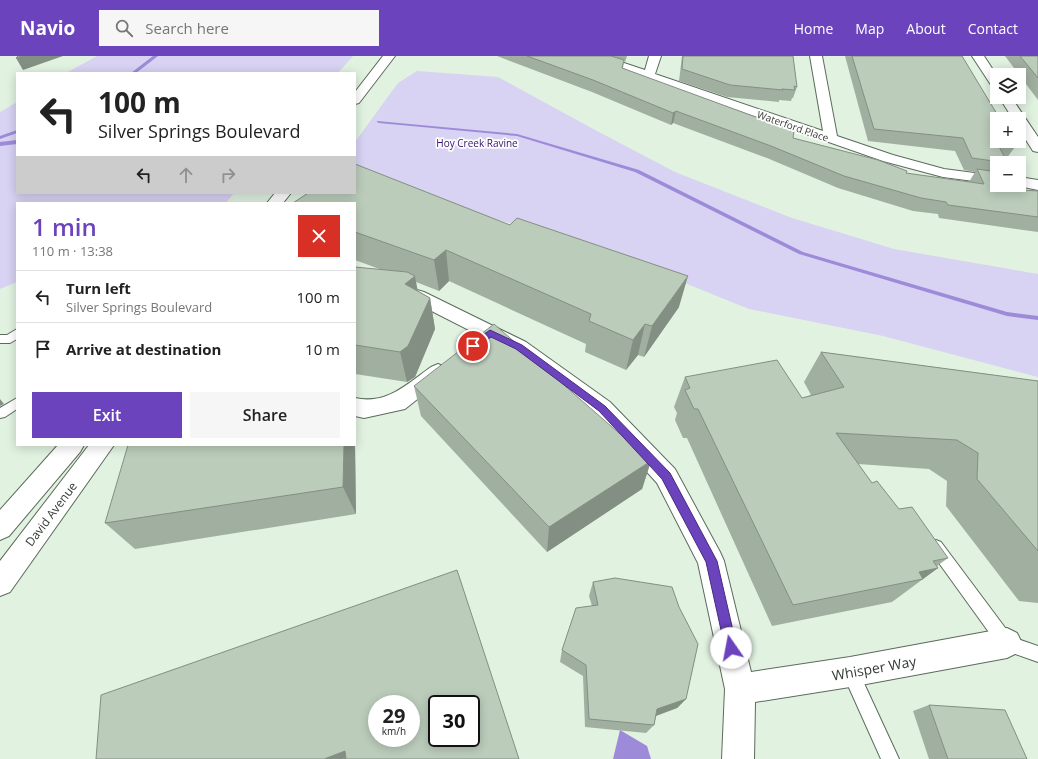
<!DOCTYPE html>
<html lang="en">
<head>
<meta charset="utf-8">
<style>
  :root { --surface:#fff; --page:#f6f6f6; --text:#222; --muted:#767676; --line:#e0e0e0; --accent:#6b44bd }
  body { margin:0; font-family:"Open Sans",sans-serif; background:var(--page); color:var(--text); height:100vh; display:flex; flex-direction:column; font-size:15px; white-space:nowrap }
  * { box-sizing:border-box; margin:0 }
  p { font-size:13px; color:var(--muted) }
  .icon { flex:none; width:22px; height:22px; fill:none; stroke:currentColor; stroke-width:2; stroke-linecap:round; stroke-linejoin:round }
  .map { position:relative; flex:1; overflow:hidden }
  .sheet { position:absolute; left:16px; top:146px; width:340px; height:244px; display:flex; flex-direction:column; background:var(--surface); border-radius:0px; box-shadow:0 2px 10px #0003 }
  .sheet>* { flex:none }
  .guide { position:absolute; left:16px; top:16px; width:340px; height:122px; border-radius:0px; box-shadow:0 2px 10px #0003; background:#fff; color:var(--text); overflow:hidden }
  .fabs { position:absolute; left:990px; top:12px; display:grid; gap:8px }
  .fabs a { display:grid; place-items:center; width:36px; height:36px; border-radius:0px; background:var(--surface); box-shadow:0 2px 10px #0003; font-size:20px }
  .speed { position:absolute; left:368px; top:639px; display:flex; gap:8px; font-size:20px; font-weight:700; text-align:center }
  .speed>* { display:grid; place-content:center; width:52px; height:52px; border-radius:50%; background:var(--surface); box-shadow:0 2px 10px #0003; line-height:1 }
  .speed small { font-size:10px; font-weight:400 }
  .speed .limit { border:2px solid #111; border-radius:6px; background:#fff; color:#111 }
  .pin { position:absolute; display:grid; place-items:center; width:34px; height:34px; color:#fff; margin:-17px; border:2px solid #fff; border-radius:50%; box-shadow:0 1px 4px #0007 }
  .me { position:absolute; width:44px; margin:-22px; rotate:348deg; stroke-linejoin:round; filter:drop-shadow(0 0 3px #0008) }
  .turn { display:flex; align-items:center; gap:14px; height:84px; padding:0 16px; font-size:18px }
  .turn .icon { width:52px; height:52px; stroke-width:2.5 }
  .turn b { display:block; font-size:28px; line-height:34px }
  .lanes { display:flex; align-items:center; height:38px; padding:0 16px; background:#0003; justify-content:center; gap:20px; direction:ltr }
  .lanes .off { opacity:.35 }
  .round { display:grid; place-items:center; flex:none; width:42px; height:42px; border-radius:0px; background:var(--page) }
  .head { display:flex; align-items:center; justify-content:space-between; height:68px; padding:0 16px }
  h1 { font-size:24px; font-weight:600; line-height:30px; color:var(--accent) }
  .button { display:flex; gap:8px; margin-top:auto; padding:8px 16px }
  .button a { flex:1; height:46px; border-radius:0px; background:var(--accent); color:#fff; font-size:16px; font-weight:600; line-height:46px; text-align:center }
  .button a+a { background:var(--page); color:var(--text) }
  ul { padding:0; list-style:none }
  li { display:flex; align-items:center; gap:12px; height:52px; padding:0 16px; border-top:1px solid var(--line) }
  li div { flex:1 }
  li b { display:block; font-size:15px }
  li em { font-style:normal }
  header { display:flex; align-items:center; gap:24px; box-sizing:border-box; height:56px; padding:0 20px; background:var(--accent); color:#fff }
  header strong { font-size:19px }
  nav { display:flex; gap:22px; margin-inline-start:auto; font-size:14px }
  .search { width:280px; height:36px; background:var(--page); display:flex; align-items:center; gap:10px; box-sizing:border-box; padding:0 14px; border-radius:0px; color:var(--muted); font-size:15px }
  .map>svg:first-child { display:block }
  .green { fill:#d8d2f3 }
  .water { fill:#9d8bd9 }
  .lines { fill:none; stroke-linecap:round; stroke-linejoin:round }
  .stream { fill:#9d8bd9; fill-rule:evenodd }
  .lane-casing { stroke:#5b6b5c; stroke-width:2 }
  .street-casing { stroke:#5b6b5c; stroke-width:2 }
  .secondary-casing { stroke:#5b6b5c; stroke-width:2 }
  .lane { fill:#fff; fill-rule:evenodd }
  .street { fill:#fff; fill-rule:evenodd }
  .secondary { fill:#fff; fill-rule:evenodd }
  .wall { fill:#a1afa1 }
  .shaded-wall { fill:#838f83 }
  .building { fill:#bcb; stroke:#838f83; fill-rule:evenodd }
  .route { fill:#6b44bd; stroke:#462c7b }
  .labels { text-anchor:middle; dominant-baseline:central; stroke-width:3.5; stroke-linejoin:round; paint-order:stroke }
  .far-street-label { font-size:10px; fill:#353c35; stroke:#fff }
  .far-park-label { font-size:10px; fill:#340f6b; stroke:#fff }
  .street-label { font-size:12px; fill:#353c35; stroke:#fff }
  .near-street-label { font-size:14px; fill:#353c35; stroke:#fff }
</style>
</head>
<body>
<header>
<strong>Navio</strong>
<div class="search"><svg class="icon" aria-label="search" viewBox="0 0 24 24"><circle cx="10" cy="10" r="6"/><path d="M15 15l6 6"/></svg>Search here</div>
<nav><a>Home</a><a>Map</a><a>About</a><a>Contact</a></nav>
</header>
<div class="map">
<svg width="1038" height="703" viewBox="0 0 1038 703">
  <rect width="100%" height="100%" fill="#e1f2e1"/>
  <path class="green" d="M97,0H353L338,17H66Z
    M417,15L498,21L597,75L675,116L792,162L894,193L1038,218V321L883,280L749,253L603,194L401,136L355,128V86L398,27Z
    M17,46V137H234L226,147H17V226L0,233V56Z"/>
  <path class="water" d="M620,674L647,690L651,703H613Z"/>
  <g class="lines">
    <path class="stream" d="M153,0H158L136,17H131Z
      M377,65L517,78L639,114L803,196L1007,256L1038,260V264L1007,260L799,198L635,116L517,80L379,67L377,66Z
      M17,74V77L0,83V80Z
      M17,84V88L0,90V86Z"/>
    <defs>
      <path id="lane" d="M17,273V283L10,287H0V279H7Z
        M17,342V353L5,361L0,362V352Z
        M936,484L941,486L1012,581L1038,590V606L1001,593L931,496L929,491L931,486Z
        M850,608L856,610L899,703H881L842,616L844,610Z"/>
      <path id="street" d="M586,0H603L645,14L649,0H661L655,18L823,75L810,0H822L837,80L893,99L944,113L997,120V128L943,121L883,105L588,2Z
        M972,0H984L997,20V33L993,32Z
        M999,41H1011L1038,81V96L1033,95L1019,73V63H1013Z
        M1019,121L1038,124V134L1014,129H1019Z
        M355,216L424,236L526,286L610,346L675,413L720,496L724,505L751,616L850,601L1007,572L1017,577L1022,587L1017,597L1007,602L850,631L755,646L754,703H722L725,633L698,507L657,427L594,358L512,296L410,244L355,228Z
        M438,308L445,311L448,316L445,321L405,353L364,362L355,360V342C387,349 407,328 431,311Z"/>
      <path id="secondary" d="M383,0H395L359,47L355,48V36Z
        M275,137H291L283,147H267Z
        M58,389H84L80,396L9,480L0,484V454Z
        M89,389H114L10,536L0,540V505Z"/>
    </defs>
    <use href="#lane" class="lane-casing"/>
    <use href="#street" class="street-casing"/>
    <use href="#secondary" class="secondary-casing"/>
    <use href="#lane" class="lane"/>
    <use href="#street" class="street"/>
    <use href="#secondary" class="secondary"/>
  </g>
  <path class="wall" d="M497,0H627L625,6L624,5L623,12L793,82L906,117L969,126L975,116L964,114L955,95L868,85L845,0H962L1014,87L1013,88L1015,91L1006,103L1008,107H997V129L1023,134L1038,135V176L939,162L938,158L913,155L838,132L767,102L673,67L671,69L592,36Z
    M682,0H793L797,31L793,42H792L791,45L779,44V46L727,41L679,25Z
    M1005,0H1038V44Z
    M355,147L679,251L644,301L638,299L626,314L585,296L586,288L449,225L439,235L416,226L418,235L430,242L435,273L415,321L407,326L355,318V211L382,214L355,204Z
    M821,296L1038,325V547L1019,545L946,450L947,425L929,413L858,408L872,427L948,502L937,510L938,512L892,546L772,570L687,382H683L675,364L677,357L674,351L685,321L802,342L811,339L804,326Z
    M414,330L651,405L642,433L547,496L421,360Z
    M355,389L356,458L135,493L105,467Z
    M593,526L686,643L677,652L656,660L654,669L646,677L585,671L583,620L560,606L562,594L592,550L589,540Z
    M929,649L1027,703H929L913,655Z"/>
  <path class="shaded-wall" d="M23,0H63L23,14L16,2Z
    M676,55L673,67L671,69L673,57Z
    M446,194L449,225L439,235L434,204Z
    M415,220L420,251L405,228Z
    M688,220L679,251L644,301L652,270Z
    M430,242L435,273L415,321L407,326L400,296Z
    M645,268L638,299L626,314L633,284Z
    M0,343L4,348L0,350Z
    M344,389H355L356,458L343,431Z
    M651,405L642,433L547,496L549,471Z
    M938,512L923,523L919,516Z
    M686,643L677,652L650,662L657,653Z
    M345,695L357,703H324Z"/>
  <path class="building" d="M18,0H23L16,2Z
    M527,0H611L624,4L622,12L794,75L793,82L878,104L907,115L906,117L984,128L977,113L997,116V129H1019V127L1023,134L1038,135V161L948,149L946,146L921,142L844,120L771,90L676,55L673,57L593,24Z
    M683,0H793L797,31L794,30L795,34L782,33L783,34L730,29L682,13Z
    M852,0H962L1000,63H997V85H1013L1014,87H1012L1015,91L998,89L1008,107L972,102L963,82L874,73Z
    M1020,0H1038V22Z
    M355,108L510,169L517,162L688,220L652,270L645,268L633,284L589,265L591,258L446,194L434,204L355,176V147H293L308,137H355Z
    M355,211L407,216L415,220L405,228L430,242L408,290L400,296L355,289Z
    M494,268L651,405L549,471L414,330Z
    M821,296L1038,325V495L977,423L978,397L957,384L836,377L872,427L877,425L899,453L912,451L948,502L933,505L938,512L919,516L923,523L793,549L698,353H694L685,334L690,332L685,321L777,304L802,342L844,331Z
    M128,389H344L343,431L105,467Z
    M457,514L519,703H346L345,695L324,703H96L101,639ZM377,648H411V682H377ZM437,648H471V682H437Z
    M615,522L672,531L679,551L698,588L686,643L657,653L654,669L589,663L586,609L562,594L576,552L598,549L593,526Z
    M929,649L1005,654L1027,703H948Z"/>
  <path class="route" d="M490,274L522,289L605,350L670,417L717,505L737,592L735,596L731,598L727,596L725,592L706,506L662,423L599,355L516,293L491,281L476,292H470L469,290L470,288Z"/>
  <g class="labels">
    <g class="far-street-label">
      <text transform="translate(793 70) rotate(19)">Waterford Place</text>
    </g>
    <g class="far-park-label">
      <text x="477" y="87">Hoy Creek Ravine</text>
    </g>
    <g class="street-label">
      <text transform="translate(51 458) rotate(-53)">David Avenue</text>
    </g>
    <g class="near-street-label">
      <text transform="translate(874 612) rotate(-10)">Whisper Way</text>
    </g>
  </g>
</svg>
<div class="fabs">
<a><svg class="icon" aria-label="layers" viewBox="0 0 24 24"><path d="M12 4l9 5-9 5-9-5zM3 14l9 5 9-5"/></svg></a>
<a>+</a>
<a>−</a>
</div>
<div class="speed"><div>29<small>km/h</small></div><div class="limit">30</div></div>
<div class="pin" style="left:473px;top:290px;background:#d93025"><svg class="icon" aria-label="arrive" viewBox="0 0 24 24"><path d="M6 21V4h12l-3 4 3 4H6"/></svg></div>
<svg class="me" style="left:731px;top:592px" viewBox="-20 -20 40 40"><circle r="19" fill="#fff"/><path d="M0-13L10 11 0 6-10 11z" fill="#6b44bd"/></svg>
<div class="guide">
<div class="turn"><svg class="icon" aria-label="left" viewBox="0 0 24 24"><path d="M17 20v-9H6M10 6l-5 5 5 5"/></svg><div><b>100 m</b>Silver Springs Boulevard</div></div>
<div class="lanes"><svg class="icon" aria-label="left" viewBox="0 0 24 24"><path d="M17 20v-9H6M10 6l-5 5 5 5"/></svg><svg class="icon off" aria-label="ahead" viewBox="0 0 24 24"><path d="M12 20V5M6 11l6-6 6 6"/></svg><svg class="icon off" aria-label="right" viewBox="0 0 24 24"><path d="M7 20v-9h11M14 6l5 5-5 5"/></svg></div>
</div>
<section class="sheet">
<div class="head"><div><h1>1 min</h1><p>110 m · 13:38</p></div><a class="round" style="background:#d93025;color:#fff"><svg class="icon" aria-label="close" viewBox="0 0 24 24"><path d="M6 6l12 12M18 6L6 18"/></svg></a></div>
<ul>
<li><svg class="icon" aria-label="left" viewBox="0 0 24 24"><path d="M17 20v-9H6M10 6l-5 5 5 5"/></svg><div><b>Turn left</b><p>Silver Springs Boulevard</p></div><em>100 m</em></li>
<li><svg class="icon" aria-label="arrive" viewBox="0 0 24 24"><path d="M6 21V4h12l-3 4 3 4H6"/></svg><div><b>Arrive at destination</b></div><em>10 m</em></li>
</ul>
<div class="button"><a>Exit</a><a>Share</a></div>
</section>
</div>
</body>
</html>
